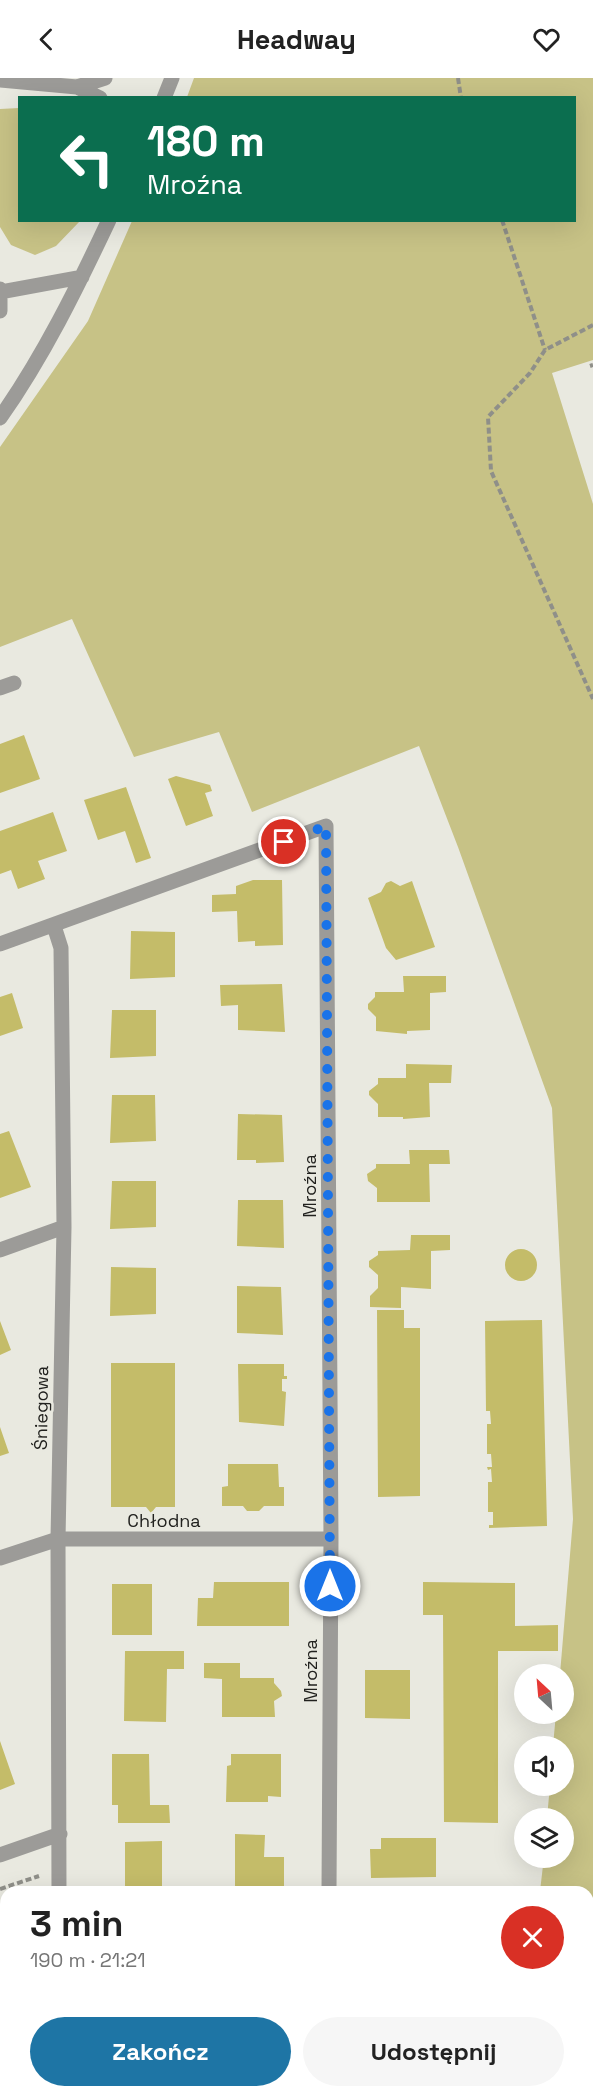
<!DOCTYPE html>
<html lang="pl">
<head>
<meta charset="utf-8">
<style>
  :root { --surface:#fff; --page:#f6f6f6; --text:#222; --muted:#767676; --accent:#1e75a5 }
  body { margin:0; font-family:"Space Grotesk",sans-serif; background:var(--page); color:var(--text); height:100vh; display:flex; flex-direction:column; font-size:22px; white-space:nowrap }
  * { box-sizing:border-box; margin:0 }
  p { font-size:20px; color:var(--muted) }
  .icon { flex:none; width:33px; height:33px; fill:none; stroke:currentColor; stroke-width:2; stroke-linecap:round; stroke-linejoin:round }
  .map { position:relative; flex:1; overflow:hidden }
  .details { position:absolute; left:0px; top:1808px; width:594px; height:212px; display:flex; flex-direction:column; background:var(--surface); border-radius:18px 18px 0 0; box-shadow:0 6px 24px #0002 }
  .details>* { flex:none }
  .top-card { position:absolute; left:18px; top:18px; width:558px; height:126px; border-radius:0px; box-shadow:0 6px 24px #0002; background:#0b6e4f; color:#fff; overflow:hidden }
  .needle { width:39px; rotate:334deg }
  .controls { position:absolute; left:514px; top:1586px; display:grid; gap:12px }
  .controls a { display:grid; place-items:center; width:60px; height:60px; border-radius:50%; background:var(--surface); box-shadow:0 6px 24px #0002; font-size:30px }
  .pin { position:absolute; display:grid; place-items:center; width:51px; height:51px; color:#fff; margin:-26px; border:3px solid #fff; border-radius:50%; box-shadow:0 2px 6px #0007 }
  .me { position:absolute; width:66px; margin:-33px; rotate:0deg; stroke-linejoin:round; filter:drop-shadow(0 0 4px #0008) }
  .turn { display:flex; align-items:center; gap:21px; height:126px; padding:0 30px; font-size:27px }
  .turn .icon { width:78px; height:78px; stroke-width:2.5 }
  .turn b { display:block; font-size:42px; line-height:51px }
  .round { display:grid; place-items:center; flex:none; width:63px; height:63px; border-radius:32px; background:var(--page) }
  .head { display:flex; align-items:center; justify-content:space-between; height:102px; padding:0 30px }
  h1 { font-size:36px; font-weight:800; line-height:45px }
  .button { display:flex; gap:12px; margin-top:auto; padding:12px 30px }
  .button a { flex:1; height:69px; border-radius:36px; background:var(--accent); color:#fff; font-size:24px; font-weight:800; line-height:69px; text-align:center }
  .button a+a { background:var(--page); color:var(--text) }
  header { display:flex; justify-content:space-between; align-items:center; height:78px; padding:0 30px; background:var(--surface); font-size:27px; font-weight:800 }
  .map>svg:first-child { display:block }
  .green { fill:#c7c286 }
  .building { fill:#c4bc69 }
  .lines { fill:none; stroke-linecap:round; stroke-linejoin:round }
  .path { stroke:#8f8f89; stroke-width:4; stroke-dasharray:6 3; stroke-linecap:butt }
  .minor { stroke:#9c9b98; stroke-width:15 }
  .route { stroke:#1a73e8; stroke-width:10; stroke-dasharray:0 18 }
  .labels { text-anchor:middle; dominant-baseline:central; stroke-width:5; stroke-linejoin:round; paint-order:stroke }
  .street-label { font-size:18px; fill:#21211e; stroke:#e9e9e0 }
</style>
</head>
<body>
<header><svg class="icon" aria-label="back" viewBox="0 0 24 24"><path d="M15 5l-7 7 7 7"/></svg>Headway<svg class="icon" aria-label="heart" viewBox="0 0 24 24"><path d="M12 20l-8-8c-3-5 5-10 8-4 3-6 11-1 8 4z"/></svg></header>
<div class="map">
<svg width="593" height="2018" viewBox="0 0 593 2018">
  <rect width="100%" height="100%" fill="#e9e9e0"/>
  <path class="green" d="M194,0H593V282L552,295L593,426V1935L588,1936V1814L540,1813L544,1779H564V1740H547L550,1707H564V1668H553L556,1635H564V1596H560L573,1441L552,1030L458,769L419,668L252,734L219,654L134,679L72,541L0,569V369L88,243L132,143L574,142V20L187,19Z
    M19,30L20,142L80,143L56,168L35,177L11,167L0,149V31Z
    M6,1965V2013H344L350,2018H0V1967Z"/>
  <path class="building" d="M24,657L40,701L0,715V666Z
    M176,698L210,707L212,713L205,715L213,738L186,748L168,701Z
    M126,709L151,780L136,785L125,753L98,762L84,722Z
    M53,734L67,773L38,783L45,801L18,811L11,792L0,796V753Z
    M253,802H282L283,867L255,868V863L238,864L237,833L212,834V817L236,816V808Z
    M391,803L400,808L412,803L435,869L396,882L386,870L368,820L381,814L386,805Z
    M131,853L175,854V899L130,901Z
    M403,898H446V914L430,915V952L407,953V956L376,953V939L368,931V926L375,919V914H404Z
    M282,906L285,954L238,952V927L221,928L220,907Z
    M12,915L23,950L0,958V919Z
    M112,932H156V978L110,980Z
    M406,986L452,987L451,1005H429L430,1039L403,1041V1039H378V1026L369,1017V1013L378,1006V1000H406Z
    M112,1017H155L156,1063L110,1065Z
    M238,1036L282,1037L284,1084L256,1085V1082H237Z
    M9,1053L31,1109L0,1120V1056Z
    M409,1072H449L450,1086H429L430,1124H377V1110L368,1103L367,1096L376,1090V1086H410Z
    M112,1103H156V1149L110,1151Z
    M238,1122H283L284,1170L237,1168Z
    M411,1157H450V1172L431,1173V1211L401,1209V1230L370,1229V1218L378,1210V1197L369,1189V1183L378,1177V1173L410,1172Z
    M505 1187a16 16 0 1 1 32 0a16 16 0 1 1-32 0Z
    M111,1189L156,1190V1236L110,1238Z
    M237,1208L281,1209L283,1257L237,1255Z
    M377,1232H404V1250H420V1418L378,1419Z
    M542,1242L547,1448L489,1450V1447H493V1434H488V1404H492L491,1391L488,1392L487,1389H492L491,1376H487V1346H491L490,1333H486L485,1243Z
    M0,1243L11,1272L0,1277Z
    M111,1285H175V1429H156L151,1435L146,1429H111Z
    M238,1286H284V1298H287V1301H282V1313L286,1314L284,1348L239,1344Z
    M0,1349L9,1375L0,1378Z
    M228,1386H278L279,1409H284V1428H264L259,1433H247L243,1428H222V1409L228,1408Z
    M214,1504H289V1548H197L198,1520H213Z
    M423,1504L515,1505V1548L558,1547V1573H498V1745L444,1744L443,1537H423Z
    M112,1506H152V1557H112Z
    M125,1573H184V1591H167L166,1644L124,1643Z
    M204,1585H240V1600H274V1605L281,1613L282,1618L274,1623L275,1639H222V1601L204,1600Z
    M365,1592H410V1641L365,1640Z
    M0,1663L15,1706L0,1712Z
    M112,1676H149L150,1727H169L170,1745H118V1727H112Z
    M231,1676H281V1719L268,1718V1724H226L227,1688L231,1687Z
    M235,1756L265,1757L264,1779H284V1810L280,1814H235Z
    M381,1760H436V1799L371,1800L370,1771H381Z
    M162,1763V1814H125V1764Z
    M6,1842V1911L4,1912L0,1902V1844Z"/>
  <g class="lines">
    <path class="path" d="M458,0L461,20
      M502,142L545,272
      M593,247L545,272L530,295L488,339L491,393L593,621
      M590,288L593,287
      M0,1811L39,1798
      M313,2018L314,2013"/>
    <path class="minor" d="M0,2L77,9L105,0
      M77,9L100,20
      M164,20L172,0
      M0,211V233
      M1,214L82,199
      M0,340C43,279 77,210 109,142
      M0,610L14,605
      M54,848L61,870L64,1149L58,1461L59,1814
      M0,866L326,748L331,1461L329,1814
      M0,1172L64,1149
      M0,1480L58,1461H331
      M0,1777L60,1756
      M588,1969L593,1968
      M409,2018L427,2013
      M549,2018L551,2013"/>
  </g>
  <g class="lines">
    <path class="route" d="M284,764L326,748L330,1508"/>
  </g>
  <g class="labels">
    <g class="street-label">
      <text transform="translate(309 1108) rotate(-90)">Mroźna</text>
      <text transform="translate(41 1330) rotate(-89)">Śniegowa</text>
      <text x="164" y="1442">Chłodna</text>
      <text transform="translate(310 1593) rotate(-90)">Mroźna</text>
    </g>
  </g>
</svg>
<div class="controls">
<a><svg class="needle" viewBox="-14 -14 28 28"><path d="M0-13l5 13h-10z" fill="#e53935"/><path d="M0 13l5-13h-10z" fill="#767676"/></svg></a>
<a><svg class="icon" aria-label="sound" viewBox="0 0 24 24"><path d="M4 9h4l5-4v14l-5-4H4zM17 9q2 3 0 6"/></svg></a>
<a><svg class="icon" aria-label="layers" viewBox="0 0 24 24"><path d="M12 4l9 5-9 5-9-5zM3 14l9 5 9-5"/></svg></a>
</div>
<div class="pin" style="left:284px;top:764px;background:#d93025"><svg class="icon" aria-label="arrive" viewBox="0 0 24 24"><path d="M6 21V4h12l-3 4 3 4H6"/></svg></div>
<svg class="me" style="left:330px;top:1508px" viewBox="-20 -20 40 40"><circle r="17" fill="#1a73e8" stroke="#fff" stroke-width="3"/><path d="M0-11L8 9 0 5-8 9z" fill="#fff"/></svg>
<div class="top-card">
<div class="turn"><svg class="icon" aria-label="left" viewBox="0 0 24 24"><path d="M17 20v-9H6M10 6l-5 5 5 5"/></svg><div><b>180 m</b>Mroźna</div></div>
</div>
<section class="details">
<div class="head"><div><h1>3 min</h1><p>190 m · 21:21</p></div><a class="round" style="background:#d93025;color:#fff"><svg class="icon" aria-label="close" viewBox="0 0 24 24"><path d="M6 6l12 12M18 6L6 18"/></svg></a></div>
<div class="button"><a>Zakończ</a><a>Udostępnij</a></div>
</section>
</div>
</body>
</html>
